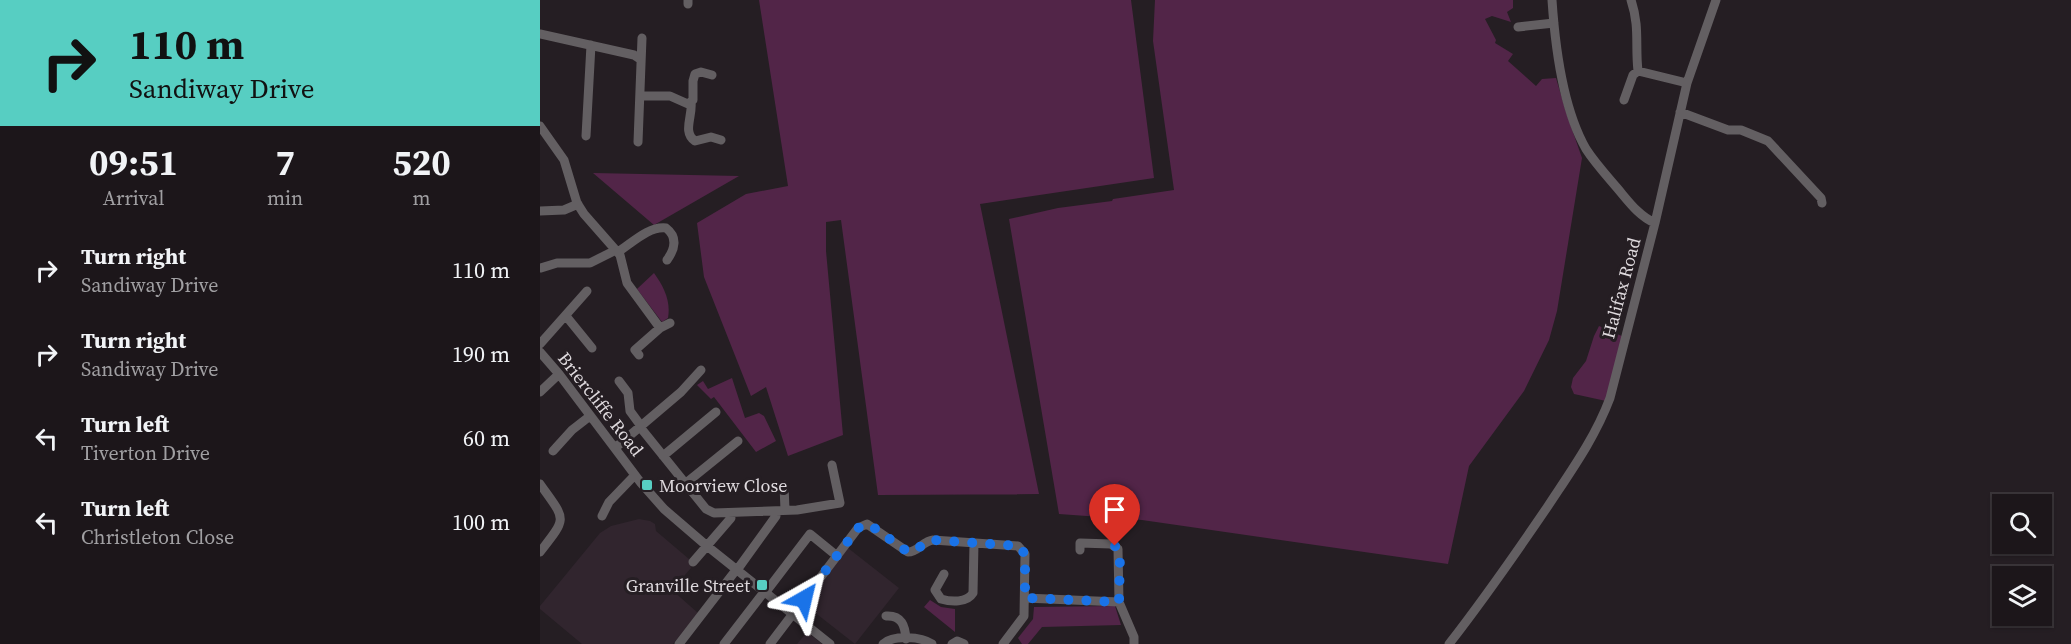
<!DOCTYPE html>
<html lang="en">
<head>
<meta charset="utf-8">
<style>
  :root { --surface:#1c161a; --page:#251f23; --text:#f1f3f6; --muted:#a09fa2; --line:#3a3539 }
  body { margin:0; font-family:"Source Serif 4",serif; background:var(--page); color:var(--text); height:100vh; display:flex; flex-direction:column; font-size:22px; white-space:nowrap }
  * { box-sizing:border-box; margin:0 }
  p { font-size:20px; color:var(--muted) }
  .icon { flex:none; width:33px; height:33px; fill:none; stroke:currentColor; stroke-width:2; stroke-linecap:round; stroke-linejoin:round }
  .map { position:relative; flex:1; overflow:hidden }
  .drawer { display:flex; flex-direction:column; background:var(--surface); width:540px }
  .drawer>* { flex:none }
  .hud { background:#57cec2; color:#111; overflow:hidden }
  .buttons { position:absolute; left:1452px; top:494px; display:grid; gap:12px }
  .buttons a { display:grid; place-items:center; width:60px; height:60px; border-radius:0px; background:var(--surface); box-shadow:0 2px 4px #0004,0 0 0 2px var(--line); font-size:30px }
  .pin { position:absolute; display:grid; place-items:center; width:51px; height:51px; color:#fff; margin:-62px -26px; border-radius:50% 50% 50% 0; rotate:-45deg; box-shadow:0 0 6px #0007 }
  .pin .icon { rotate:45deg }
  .me { position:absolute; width:66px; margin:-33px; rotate:37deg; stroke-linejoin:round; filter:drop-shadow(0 0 4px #0008) }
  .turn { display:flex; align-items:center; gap:21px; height:126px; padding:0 30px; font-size:27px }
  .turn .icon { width:78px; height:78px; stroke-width:2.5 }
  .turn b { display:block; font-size:42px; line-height:51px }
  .eta { display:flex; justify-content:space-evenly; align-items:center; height:102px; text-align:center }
  .eta b { font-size:36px; font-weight:700; line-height:42px }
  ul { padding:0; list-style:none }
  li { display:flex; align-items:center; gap:18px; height:84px; padding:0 30px }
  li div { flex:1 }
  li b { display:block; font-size:22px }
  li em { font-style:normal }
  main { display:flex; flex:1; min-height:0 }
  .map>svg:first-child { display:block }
  .built { fill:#31252e }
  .green { fill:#522548 }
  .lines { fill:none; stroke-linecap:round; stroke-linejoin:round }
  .minor { stroke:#635f62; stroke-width:9 }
  .route { stroke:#1a73e8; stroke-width:10; stroke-dasharray:0 18 }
  .poi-dot { fill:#57cec2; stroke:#251e23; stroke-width:2 }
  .labels { text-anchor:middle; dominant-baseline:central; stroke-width:6; stroke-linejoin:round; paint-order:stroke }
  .street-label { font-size:18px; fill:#ded9dd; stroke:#251e23 }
  .poi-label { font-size:18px; fill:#ded9dd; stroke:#251e23; text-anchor:start }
</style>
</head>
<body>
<main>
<section class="drawer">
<div class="hud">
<div class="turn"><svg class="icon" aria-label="right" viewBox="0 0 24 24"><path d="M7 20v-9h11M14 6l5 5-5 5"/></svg><div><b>110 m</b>Sandiway Drive</div></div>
</div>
<div class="eta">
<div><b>09:51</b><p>Arrival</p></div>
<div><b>7</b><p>min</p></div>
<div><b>520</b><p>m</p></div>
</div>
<ul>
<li><svg class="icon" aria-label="right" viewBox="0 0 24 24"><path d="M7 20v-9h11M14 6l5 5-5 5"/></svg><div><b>Turn right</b><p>Sandiway Drive</p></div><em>110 m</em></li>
<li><svg class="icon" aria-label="right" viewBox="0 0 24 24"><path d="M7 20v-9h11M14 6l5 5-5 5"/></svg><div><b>Turn right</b><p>Sandiway Drive</p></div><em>190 m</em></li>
<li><svg class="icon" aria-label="left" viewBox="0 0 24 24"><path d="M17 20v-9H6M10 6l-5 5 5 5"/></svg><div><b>Turn left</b><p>Tiverton Drive</p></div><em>60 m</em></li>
<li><svg class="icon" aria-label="left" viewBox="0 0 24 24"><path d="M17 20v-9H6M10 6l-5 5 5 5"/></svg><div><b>Turn left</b><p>Christleton Close</p></div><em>100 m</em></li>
</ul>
</section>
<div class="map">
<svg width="1531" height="644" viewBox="0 0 1531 644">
  <rect width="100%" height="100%" fill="#251e23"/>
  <path class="built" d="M99,519L110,521L115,524L116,531L149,559L151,568L132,590L158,613L133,644H42L0,609V606L60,533L71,526Z
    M308,548L359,588L315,644L264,604Z
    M267,632L282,644H257Z"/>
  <path class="green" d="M219,0H591L614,178L440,204L499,494L338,495L301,220L286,222V251L303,435L248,456L226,387L211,396L164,277L157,223L206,194L248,186Z
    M615,0H973V8L967,12L971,22L952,16L945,19L956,40L955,43L973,54L968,61L996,86L1002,79L1016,78L1027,115L1042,158L1017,311L1009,340L984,391L929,466L908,564L602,520L519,514L469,219L518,208L572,201L573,199L634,190L613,41Z
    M53,173L199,176L114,225Z
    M114,273C124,287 131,301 128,318L122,322L97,289Z
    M1059,326L1084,337L1066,401L1034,394L1031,387L1033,378L1046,361L1054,336Z
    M192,378L205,418L219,413L224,416L236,441L216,452L174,397L171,399L157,385L163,381L168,389Z
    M390,600L401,607L415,609V632L384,607Z
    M575,606L581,625L502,627L488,644H482L478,638L493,619L494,607Z"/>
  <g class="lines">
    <path class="minor" d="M1012,0C1015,45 1023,109 1046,149C1055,163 1067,176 1078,189C1089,202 1099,216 1115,223
      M1091,0C1100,27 1095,45 1098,71
      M148,4V0
      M978,27L1014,23
      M0,34L94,55L100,59
      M100,96H130L148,104L153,100V81L155,74L161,72L172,75
      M1084,100L1093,75L1098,71L1147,83
      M151,102C153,116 142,132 155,141L171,137L181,140
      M1140,112L1188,130H1201L1228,141L1281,198L1282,203
      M0,126L24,160L37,203L44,214L80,255L87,283L120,328
      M46,136L51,45
      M98,142L102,38
      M0,211L24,210L38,204
      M78,252C92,243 109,226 126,228C138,237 135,249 127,260
      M1,268L17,263H50L76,250
      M26,316L52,348
      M0,344L47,291
      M0,352L19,374L101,483L124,509L167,546L290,644
      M99,355L95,350L120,328L130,323
      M79,381L88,393L90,411L101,426
      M0,392L19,374
      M100,427L166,509L174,513L257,510L300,503L292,465
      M75,448L141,392L161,370
      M13,451L32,430L50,416
      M123,456L176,412
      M146,483L198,441
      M0,484C26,521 28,516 0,552
      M244,485L245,510
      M62,516L69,502L95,475
      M540,550V543L571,544L578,549L579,602
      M153,562L191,518
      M197,570L236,516
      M404,574L395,590L401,599C411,602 427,603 433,593L434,543
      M225,593L270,534L297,556
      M485,598L579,602L594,637V644
      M346,616C362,615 365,626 366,639
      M139,644L196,570
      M184,644L224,592
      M230,644L318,528L327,524L368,552C378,552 383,541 393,540L478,546L485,554L484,616L463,644
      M343,644C353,635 381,636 392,644
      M412,644L417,641L424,644
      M909,644C944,599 976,553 1008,506C1031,471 1055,438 1070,398L1115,223L1147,83L1176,0"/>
  </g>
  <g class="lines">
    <path class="route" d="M264,599L318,528L324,525H330L368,552C378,552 383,541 393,540L478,546L485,554V598L579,602L580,553L575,546"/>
  </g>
  <g class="poi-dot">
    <rect x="101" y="479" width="12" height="12" rx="3"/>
    <rect x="216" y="579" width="12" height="12" rx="3"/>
  </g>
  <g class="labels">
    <g class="street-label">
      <text transform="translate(1081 288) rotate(-75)">Halifax Road</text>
      <text transform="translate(61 404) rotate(52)">Briercliffe Road</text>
    </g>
    <g class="poi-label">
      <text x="119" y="485">Moorview Close</text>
      <text x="210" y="585" text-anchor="end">Granville Street</text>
    </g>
  </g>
</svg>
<div class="buttons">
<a><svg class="icon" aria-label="search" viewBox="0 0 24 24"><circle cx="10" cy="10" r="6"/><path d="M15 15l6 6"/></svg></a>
<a><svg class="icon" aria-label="layers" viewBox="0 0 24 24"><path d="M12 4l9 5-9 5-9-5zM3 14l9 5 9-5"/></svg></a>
</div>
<div class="pin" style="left:575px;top:546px;background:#d93025"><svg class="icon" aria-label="arrive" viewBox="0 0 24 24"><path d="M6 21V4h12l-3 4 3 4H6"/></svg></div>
<svg class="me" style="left:264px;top:599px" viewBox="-20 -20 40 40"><path d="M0-17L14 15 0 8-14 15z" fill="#1a73e8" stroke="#fff" stroke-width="4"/></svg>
</div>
</main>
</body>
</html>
